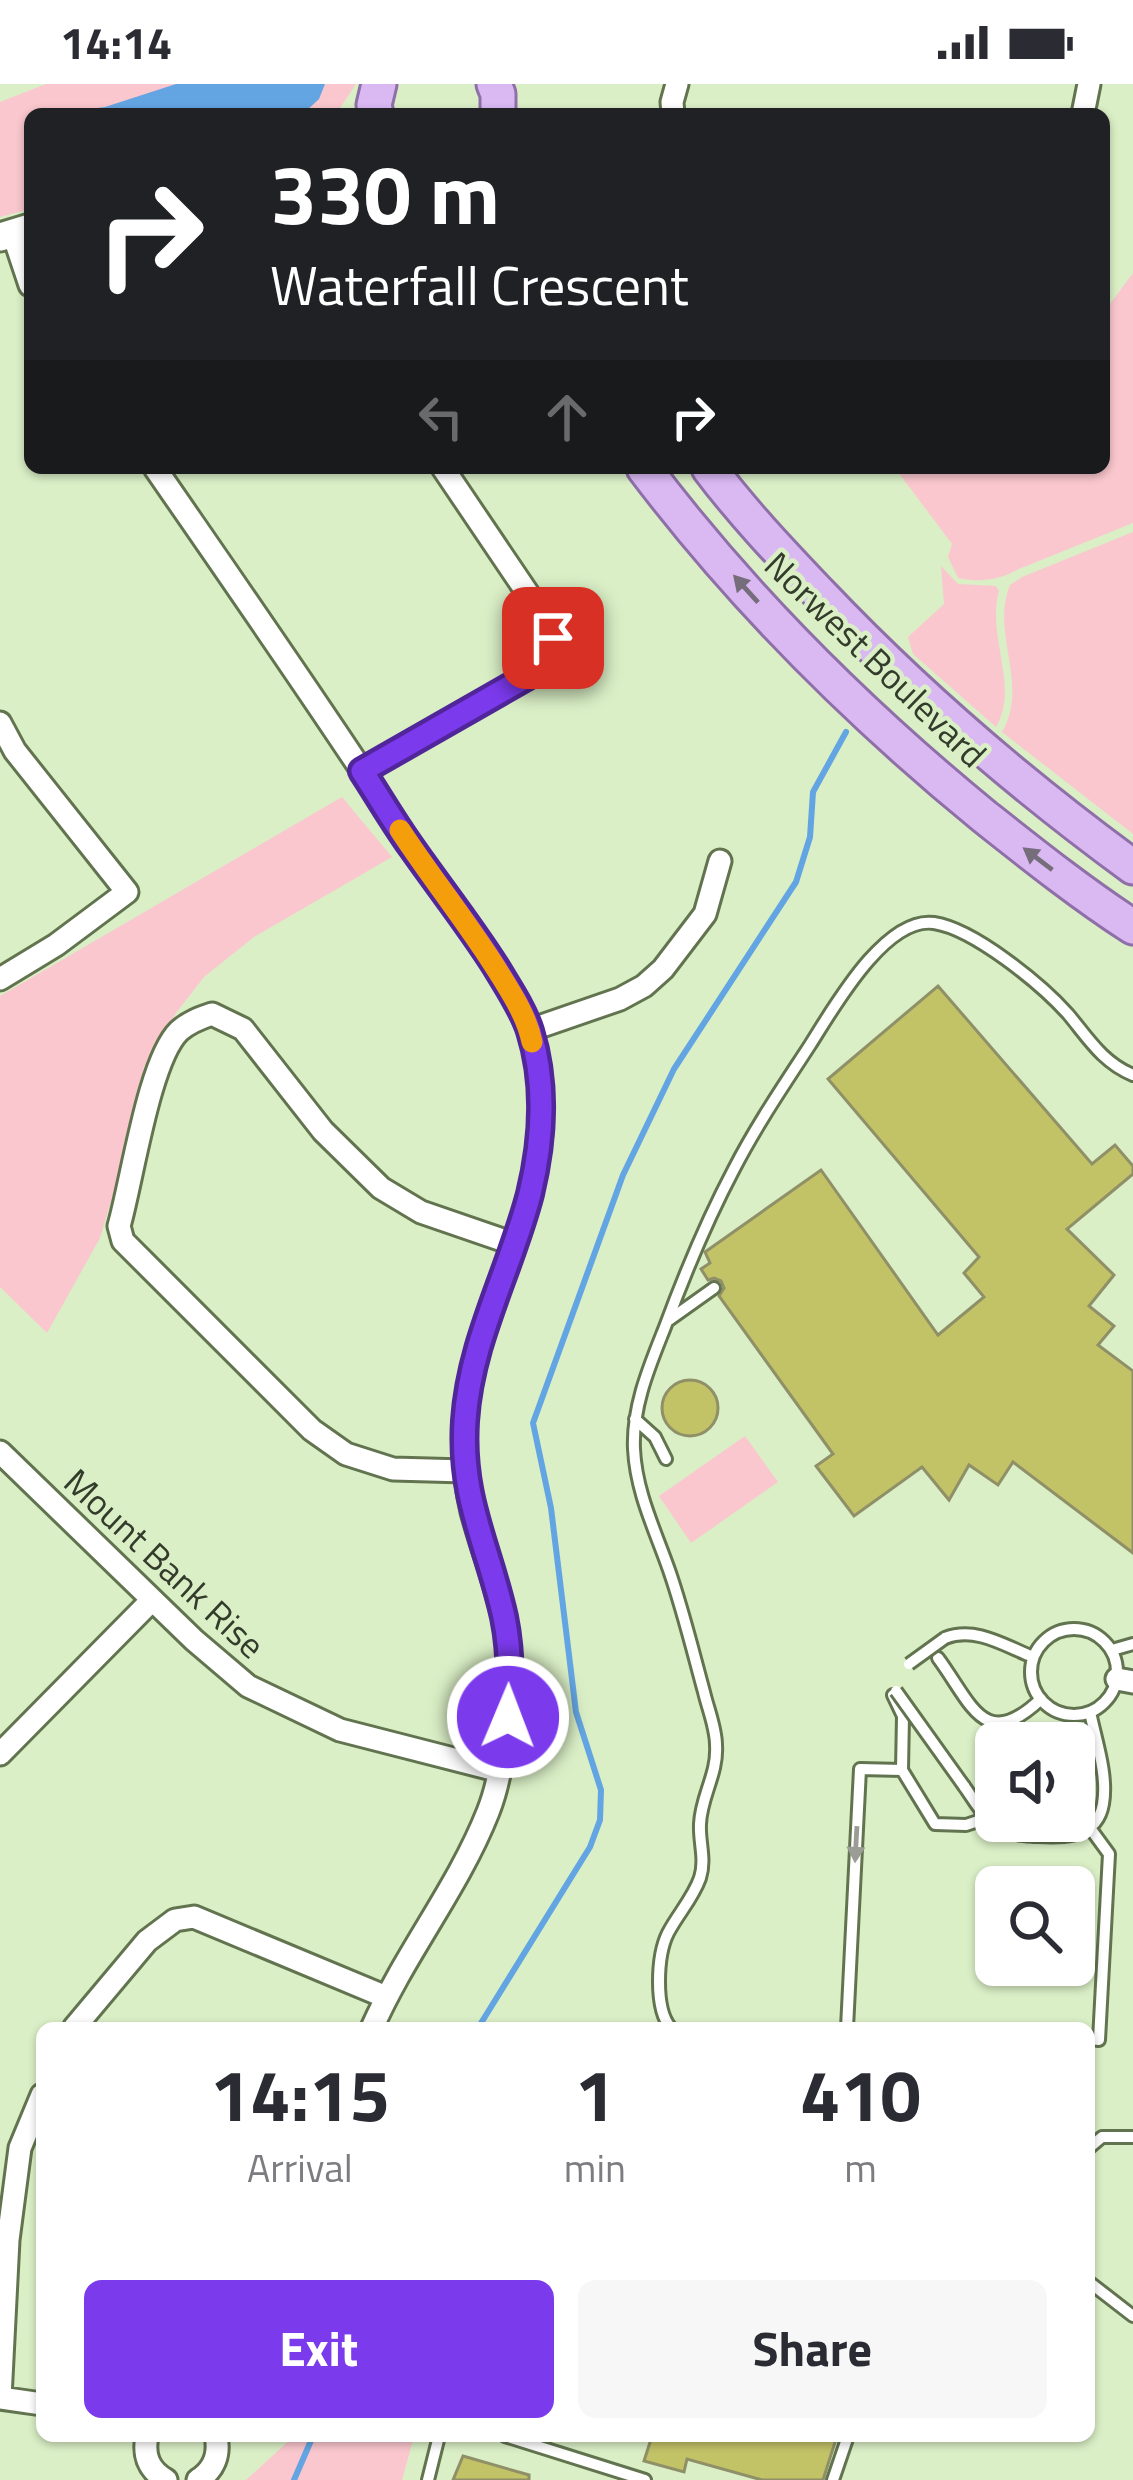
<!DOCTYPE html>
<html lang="en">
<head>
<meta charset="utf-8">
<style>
  :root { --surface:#fff; --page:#f7f7f7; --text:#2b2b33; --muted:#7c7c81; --accent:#7c3aed }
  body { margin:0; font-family:"Titillium Web",sans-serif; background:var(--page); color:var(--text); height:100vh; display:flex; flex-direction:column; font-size:45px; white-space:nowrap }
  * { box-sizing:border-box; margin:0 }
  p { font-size:39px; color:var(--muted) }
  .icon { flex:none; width:66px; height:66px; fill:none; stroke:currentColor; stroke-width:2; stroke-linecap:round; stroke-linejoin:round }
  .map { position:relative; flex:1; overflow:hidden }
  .side { position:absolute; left:36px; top:1938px; width:1059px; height:420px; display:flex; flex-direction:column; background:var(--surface); border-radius:18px; box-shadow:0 3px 9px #0004 }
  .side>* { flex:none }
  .hud { position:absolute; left:24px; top:24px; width:1086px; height:366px; border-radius:18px; box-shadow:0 3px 9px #0004; background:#202124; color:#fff; overflow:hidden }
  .controls { position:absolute; left:975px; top:1638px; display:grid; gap:24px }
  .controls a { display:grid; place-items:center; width:120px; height:120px; border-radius:18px; background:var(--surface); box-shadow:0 3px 9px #0004; font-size:60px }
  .pin { position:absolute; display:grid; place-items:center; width:102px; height:102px; color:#fff; margin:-51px; border-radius:24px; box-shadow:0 6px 18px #0006 }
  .me { position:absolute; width:132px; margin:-66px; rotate:1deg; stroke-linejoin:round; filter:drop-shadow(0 0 9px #0008) }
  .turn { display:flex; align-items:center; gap:42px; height:252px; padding:0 48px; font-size:54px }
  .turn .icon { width:156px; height:156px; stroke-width:2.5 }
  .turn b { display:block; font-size:84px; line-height:102px }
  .lanes { display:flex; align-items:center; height:114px; padding:0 48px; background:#0003; justify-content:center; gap:60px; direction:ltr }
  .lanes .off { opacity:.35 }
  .eta { display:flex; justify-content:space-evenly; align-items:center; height:204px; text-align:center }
  .eta b { font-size:72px; font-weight:700; line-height:84px }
  .cta { display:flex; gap:24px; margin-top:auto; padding:24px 48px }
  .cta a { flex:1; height:138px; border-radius:18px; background:var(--accent); color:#fff; font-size:48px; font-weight:700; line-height:138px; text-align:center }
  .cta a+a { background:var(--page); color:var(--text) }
  .status { display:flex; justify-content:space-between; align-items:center; height:84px; padding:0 60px; background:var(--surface); direction:ltr }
  .status svg { height:33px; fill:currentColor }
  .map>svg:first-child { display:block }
  .green { fill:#fac7ce }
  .water { fill:#63a5e3 }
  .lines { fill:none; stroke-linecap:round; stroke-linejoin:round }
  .stream { stroke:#63a5e3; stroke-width:6 }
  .building { fill:#c2c267; stroke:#8f9067; stroke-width:3 }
  .service-casing { stroke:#62744f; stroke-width:16 }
  .minor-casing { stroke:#62744f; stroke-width:27 }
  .tertiary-casing { stroke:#62744f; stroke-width:33 }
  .primary-casing { stroke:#8f6fa8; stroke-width:39 }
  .service { stroke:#fff; stroke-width:10 }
  .minor { stroke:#fff; stroke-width:21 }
  .tertiary { stroke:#fff; stroke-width:27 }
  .primary { stroke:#dab9f3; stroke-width:33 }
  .service-bridge-casing { stroke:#62744f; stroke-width:16; stroke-linecap:butt }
  .service-bridge { stroke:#fff; stroke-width:10 }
  .oneway { fill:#766d7b }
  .oneway2 { fill:#999d95 }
  .route-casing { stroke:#51269a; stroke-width:30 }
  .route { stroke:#7c3aed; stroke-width:21 }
  .slow { stroke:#f59e0b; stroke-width:21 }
  .labels { text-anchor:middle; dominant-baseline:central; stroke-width:9; stroke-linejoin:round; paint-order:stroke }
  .street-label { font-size:36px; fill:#333b2b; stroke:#daefc6 }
</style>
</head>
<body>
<div class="status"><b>14:14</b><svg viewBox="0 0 49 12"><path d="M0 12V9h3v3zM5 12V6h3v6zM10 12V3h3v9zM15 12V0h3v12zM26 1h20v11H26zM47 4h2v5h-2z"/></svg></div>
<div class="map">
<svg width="1133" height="2396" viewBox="0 0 1133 2396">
  <rect width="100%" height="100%" fill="#daefc6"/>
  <path class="green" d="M46,0H356L336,30H30V125L0,133V18Z
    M1133,189V439L1019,485C1000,496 980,499 958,494L948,473L952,460L895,384H1104V228Z
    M1133,448V750L1002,648C1030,600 990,549 1010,501L1022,493Z
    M941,482L958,500L996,502L999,507C986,552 1020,602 996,643L913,570L908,553L944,520Z
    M342,713L392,773L254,853L204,893L176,929L144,983L125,1070L100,1154L47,1249L0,1203V912Z
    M745,1352L778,1398L691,1459L659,1412Z
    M294,2352H414L402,2396H246Z"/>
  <path class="water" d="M176,0H325L319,15L303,30H51L105,23Z"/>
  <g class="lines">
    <path class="stream" d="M478,1944L590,1763L600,1736L601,1706L576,1628L551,1424L533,1339L623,1091L674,985L796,798L810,753L813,708L846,648
      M294,2396L313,2352"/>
  </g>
  <path class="building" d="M938,902L1092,1080L1115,1061L1133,1082V1090L1067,1145L1114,1191L1089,1222L1114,1242L1098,1261L1133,1287V1469L1013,1378L998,1401L969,1381L949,1416L922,1383L854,1432L816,1382L833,1370L719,1212L724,1204L721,1197L714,1194L708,1196L701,1185L710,1179L705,1168L821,1086L938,1251L984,1213L964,1189L979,1173L828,995Z
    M662 1324a28 28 0 1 1 56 0a28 28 0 1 1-56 0Z
    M652,2352H837L823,2396H762L687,2375L684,2388L644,2377Z
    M463,2372L529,2391V2396H453Z"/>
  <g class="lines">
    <defs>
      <path id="service" d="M669,1236L714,1204
        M635,1335L655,1353L666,1375
        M1031 1588a43 43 0 1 1 86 0a43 43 0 1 1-86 0Z
        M945,1554C976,1542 1005,1562 1033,1573
        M1112,1566L1133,1560
        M938,1574C972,1620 984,1669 1041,1615
        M893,1611L903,1632L902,1686L935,1740L966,1741L987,1734
        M964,1702C974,1716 984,1735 1000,1744C1011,1751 1023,1751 1036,1752C1063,1753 1097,1755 1103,1720C1108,1691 1096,1657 1090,1628
        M671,1944C654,1925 657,1871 668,1849C678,1830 693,1814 700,1794C706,1775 699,1759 700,1740C701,1712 718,1690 716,1661C716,1644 708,1625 704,1608C693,1568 683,1526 669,1486C655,1446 636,1408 634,1365C632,1322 650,1281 665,1243C685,1189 707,1136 734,1085C756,1042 784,1001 810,961C833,925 885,832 934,839C974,845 1041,900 1068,930C1088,954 1103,979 1133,991
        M847,1944L860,1685L902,1686
        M1089,1955L1099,1956L1109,1770L1090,1744
        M1089,2064L1102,2053H1133
        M1089,2198L1133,2232
        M505,2352L645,2396
        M428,2396L439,2352
        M833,2396L848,2352"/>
      <path id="minor" d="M673,30L672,18L677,0
        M1083,30L1089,0
        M13,150L30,201
        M155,384C224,484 293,583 360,684C377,709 392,735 409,760C450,819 500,874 528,942C539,968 543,1003 542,1031C540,1138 471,1231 465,1338C463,1368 465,1398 472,1428C486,1480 509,1531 511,1586C512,1606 509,1629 506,1649C502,1676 498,1703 488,1728C458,1804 405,1869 372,1944
        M0,639L15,667L127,808L56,861L0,895
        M362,687L527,594C550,579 558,569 549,541L443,384
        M530,946L620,915L644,902L663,885L705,830L720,777
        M0,1368L194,1556L248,1602L340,1646L500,1687
        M465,1387L393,1385L346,1370L312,1346L123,1157L119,1142C132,1097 149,976 179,947C189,938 200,934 212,930L243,945L323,1047L381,1104L421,1128L514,1160
        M1117,1595L1133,1598
        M0,1670L152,1516
        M74,1944L147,1857L175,1836L194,1833L386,1913
        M0,2314L8,2156L20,2064L42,2011
        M0,2314L42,2320
        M147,2352C143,2372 149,2386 166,2396
        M198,2396C214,2386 220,2371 216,2352"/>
      <path id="tertiary" d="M0,153L30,144"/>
      <path id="primary" d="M494,0L498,10V30
        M376,30L374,21L379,0
        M644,384C743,515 859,630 985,733C1033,771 1082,810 1133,843
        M709,384C742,428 781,469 819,509C915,610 1021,701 1133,783"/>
    </defs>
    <use href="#service" class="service-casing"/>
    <use href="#minor" class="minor-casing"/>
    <use href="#tertiary" class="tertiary-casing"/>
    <use href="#primary" class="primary-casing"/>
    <use href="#service" class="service"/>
    <use href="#minor" class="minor"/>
    <use href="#tertiary" class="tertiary"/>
    <use href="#primary" class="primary"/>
    <defs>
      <path id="service-bridge" d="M909,1580L945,1554
        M896,1607L964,1702"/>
    </defs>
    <use href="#service-bridge" class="service-bridge-casing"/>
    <use href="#service-bridge" class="service-bridge"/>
  </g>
  <defs><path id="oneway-solid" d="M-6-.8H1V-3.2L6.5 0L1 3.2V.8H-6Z" transform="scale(3)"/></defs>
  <g class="oneway">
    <use href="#oneway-solid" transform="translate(746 505) rotate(-132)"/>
    <use href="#oneway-solid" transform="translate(1038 775) rotate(-143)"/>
  </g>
  <use class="oneway2" href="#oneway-solid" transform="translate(856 1760) rotate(93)"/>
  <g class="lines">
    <defs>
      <path id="route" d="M508,1633C511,1598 511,1567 504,1533C488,1461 460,1415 465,1337C470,1257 510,1187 530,1110C543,1056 547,1001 530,947C523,925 508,903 496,883C470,842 440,804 412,764C394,739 379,713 362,687L544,583L552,569L553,554"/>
    </defs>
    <use href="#route" class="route-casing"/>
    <use href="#route" class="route"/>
    <path class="slow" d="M400,746C432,795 468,839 499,889C512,910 527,933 532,958"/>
  </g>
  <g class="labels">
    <g class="street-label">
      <text transform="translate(876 575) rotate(44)">Norwest Boulevard</text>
      <text transform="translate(165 1479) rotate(43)">Mount Bank Rise</text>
    </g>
  </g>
</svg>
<div class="controls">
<a><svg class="icon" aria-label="sound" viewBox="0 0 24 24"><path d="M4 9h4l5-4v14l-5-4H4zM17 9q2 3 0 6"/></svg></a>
<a><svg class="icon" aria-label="search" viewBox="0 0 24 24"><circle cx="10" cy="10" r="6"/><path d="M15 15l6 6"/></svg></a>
</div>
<div class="pin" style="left:553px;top:554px;background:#d93025"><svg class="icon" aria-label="arrive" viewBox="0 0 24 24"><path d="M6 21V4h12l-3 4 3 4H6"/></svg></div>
<svg class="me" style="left:508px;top:1633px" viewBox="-20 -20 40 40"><circle r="17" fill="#7c3aed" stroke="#fff" stroke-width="3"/><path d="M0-11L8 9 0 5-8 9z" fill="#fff"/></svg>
<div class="hud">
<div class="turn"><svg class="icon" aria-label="right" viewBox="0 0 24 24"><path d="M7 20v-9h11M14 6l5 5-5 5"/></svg><div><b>330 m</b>Waterfall Crescent</div></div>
<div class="lanes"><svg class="icon off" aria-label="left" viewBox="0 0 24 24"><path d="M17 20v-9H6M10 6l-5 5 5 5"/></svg><svg class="icon off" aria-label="ahead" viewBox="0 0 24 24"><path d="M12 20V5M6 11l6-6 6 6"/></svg><svg class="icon" aria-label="right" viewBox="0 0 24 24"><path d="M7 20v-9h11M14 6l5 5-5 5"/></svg></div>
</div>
<section class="side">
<div class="eta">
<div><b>14:15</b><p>Arrival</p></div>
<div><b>1</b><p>min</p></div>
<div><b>410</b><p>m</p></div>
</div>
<div class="cta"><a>Exit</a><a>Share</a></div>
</section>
</div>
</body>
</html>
